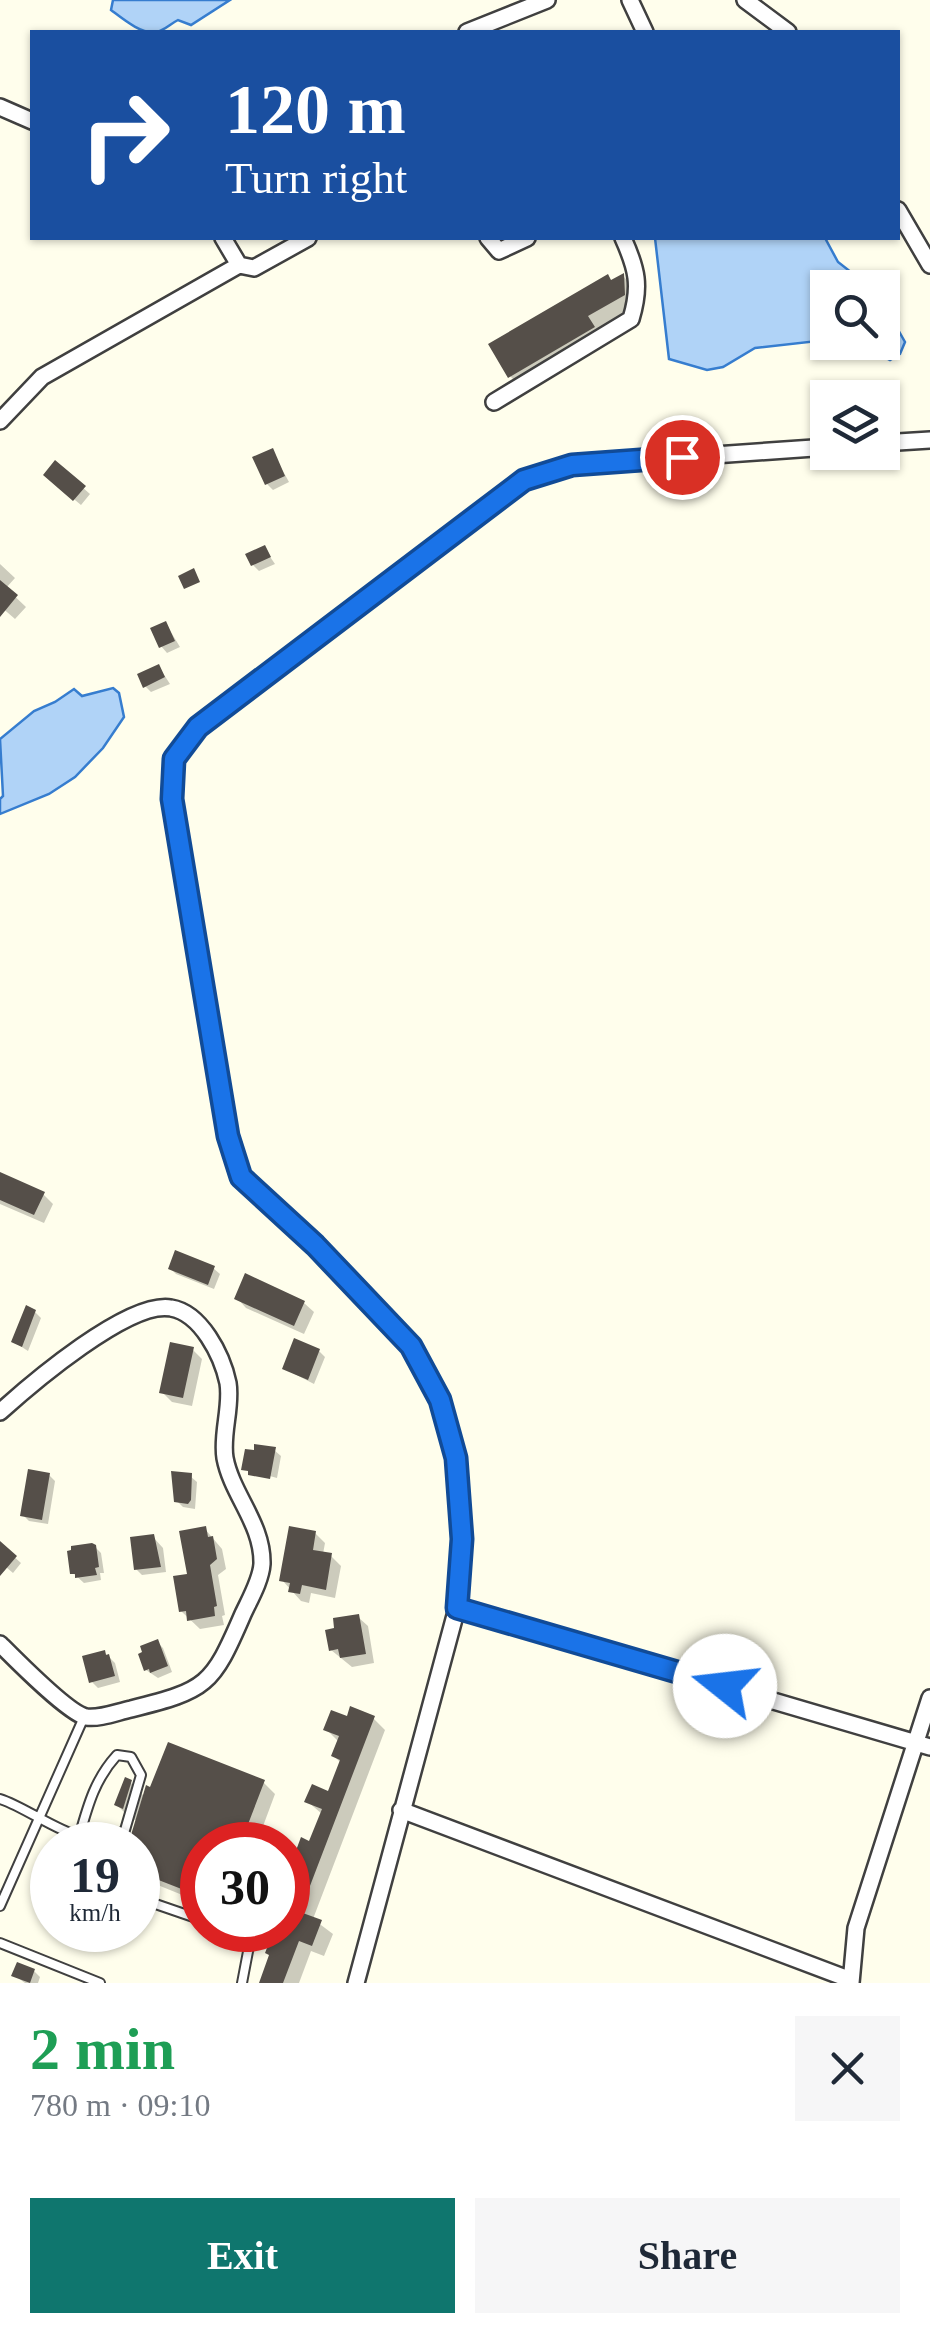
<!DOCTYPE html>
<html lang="en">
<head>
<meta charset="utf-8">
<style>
  :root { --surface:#fff; --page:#f6f6f7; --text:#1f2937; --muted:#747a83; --accent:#0f766e }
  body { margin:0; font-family:Georgia,serif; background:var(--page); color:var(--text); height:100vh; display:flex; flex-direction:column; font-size:38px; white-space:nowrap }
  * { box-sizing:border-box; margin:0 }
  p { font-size:32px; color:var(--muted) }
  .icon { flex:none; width:55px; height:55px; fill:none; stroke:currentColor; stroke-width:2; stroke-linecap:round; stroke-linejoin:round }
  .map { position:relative; height:1983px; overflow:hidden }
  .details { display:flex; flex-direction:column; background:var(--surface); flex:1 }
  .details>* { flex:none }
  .hud { position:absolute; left:30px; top:30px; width:870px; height:210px; border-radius:0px; box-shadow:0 2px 8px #0004; background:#1a4fa0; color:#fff; overflow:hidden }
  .fabs { position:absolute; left:810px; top:270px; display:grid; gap:20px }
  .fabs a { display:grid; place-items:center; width:90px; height:90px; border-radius:0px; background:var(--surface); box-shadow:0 2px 8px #0004; font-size:50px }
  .speed { position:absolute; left:30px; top:1822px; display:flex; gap:20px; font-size:50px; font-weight:700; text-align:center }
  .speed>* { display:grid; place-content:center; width:130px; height:130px; border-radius:50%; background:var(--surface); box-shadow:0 2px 8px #0004; line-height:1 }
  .speed small { font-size:25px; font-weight:400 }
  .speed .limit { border:15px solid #d22; background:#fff; color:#111 }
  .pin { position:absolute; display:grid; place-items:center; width:85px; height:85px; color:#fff; margin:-42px; border:5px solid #fff; border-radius:50%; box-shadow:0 2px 10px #0007 }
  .me { position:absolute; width:110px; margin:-55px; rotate:286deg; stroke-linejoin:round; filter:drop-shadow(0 0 8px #0008) }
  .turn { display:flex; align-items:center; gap:35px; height:210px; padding:0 30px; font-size:45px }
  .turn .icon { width:130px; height:130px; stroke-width:2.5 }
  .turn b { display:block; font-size:70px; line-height:85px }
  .round { display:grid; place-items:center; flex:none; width:105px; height:105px; border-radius:0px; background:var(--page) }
  .head { display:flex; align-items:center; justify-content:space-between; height:170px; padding:0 30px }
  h1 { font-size:60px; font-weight:700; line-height:75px; color:#1e9e55 }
  .action { display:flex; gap:20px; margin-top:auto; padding:20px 30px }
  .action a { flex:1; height:115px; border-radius:0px; background:var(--accent); color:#fff; font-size:40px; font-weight:700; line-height:115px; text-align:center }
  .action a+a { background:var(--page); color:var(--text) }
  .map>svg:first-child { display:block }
  .water { fill:#b0d3f7; stroke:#367dcf; stroke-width:2.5 }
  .shadow { fill:#0003 }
  .building { fill:#554f49 }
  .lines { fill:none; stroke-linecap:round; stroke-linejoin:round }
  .lane-casing { stroke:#404040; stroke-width:12 }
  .street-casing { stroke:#404040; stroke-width:20 }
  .lane { stroke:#fff; stroke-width:8 }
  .street { stroke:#fff; stroke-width:15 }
  .route-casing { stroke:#114b97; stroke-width:25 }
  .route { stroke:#1a73e8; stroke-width:18 }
</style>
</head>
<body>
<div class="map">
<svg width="930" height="1983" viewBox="0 0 930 1983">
  <rect width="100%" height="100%" fill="#fffeec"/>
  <path class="water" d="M113,0H230L191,25L178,20C170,24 164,31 156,32C142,35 123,19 111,10Z
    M655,238H825L838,262L870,287L828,288L827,340L755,348L723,367L707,370L669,359Z
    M883,303L905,342L900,354L890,360L858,343L882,342Z
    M113,688L119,693L124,717L103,748L75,777L49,794L0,814V799L3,796L0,739L34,711L55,702L74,689L82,696Z"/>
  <path class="shadow" d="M623,276L636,289L637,308L524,390L510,376Z
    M272,451L289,482L273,490L267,484Z
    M56,464L90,494L81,505L52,481Z
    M264,548L275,564L259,571L253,565Z
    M0,564L15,578L6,588L26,607L15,619L0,606Z
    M166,624L180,647L167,653L161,646Z
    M159,667L170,684L151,692L145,686Z
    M0,1175L43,1194L53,1204L44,1223L0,1204Z
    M170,1268H213L220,1274L214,1289L176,1274Z
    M237,1298L304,1303L314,1312L304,1334L246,1308Z
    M35,1312L41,1318L28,1351L14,1342Z
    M192,1349L202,1359L192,1406L172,1402L162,1392Z
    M319,1351L325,1357L314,1384L285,1369Z
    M274,1450L281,1456L277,1478L244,1469Z
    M49,1475L55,1481L48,1524L29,1521L23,1515Z
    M190,1476L197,1482L195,1509L183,1507L177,1501Z
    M205,1529L222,1549L226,1569L218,1575L225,1615L222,1616L224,1625L200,1629L181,1611Z
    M315,1533L325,1543L323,1554L331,1556L341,1566L335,1598L311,1593L309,1603L301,1601L282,1580Z
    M153,1537L163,1548L166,1572L142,1575L136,1569Z
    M0,1544L21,1563L13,1573L0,1562Z
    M95,1547L101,1553L104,1573H100L101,1580L84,1583L73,1573Z
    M358,1617L368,1626L374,1663L352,1667L331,1650Z
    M157,1642L163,1648L172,1672L158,1678L146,1670Z
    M104,1652L115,1663L120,1682L98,1688L92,1682Z
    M373,1718L385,1730L313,1919L333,1934L324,1956L311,1951L299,1983H262L276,1931L273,1930H288V1874L311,1844L322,1814L307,1801L329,1794L341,1763L334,1756L339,1742L326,1729L348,1719Z
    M130,1782L146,1798L263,1782L275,1794L256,1845H202V1903L138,1877V1845H131L140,1822L130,1818L117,1805Z
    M34,1971L40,1977L38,1983H25L14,1975Z"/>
  <path class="building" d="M624,273L625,295L588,316L595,327L508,378L488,344L608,274L611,280Z
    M273,448L285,476L265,485L252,457Z
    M55,460L86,486L73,501L43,475Z
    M265,545L271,557L251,566L245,554Z
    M194,568L200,582L184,589L178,576Z
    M0,580L18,595L0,617Z
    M166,621L175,641L159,648L150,628Z
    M159,664L165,677L143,688L137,674Z
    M0,1172L45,1192L34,1215L0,1200Z
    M175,1250L215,1266L208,1285L168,1269Z
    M245,1273L305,1301L294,1326L234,1299Z
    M26,1305L36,1310L22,1347L11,1342Z
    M294,1338L320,1349L308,1380L282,1369Z
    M170,1342L194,1347L183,1398L159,1393Z
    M254,1444L276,1447L270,1479L248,1475V1471L241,1470L245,1449L254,1450Z
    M28,1469L50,1473L42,1520L20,1516Z
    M171,1471L192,1473L191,1500L188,1504L174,1502Z
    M206,1526L208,1537L213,1536L217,1559L210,1565L217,1606L214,1607L215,1616L187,1621L186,1611L179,1612L173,1576L187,1574L179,1531Z
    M289,1526L316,1531L313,1550L332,1553L326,1590L302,1585L300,1594L288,1592L290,1583L279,1581Z
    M154,1534L161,1567L134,1570L130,1537Z
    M0,1541L17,1556L0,1576Z
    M92,1543L96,1545L99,1567L95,1568L97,1575L75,1578V1574H70L67,1551L71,1550V1546Z
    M359,1614L366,1654L340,1658L338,1649L329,1651L325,1630L334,1628L333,1618Z
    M158,1639L168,1666L150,1673L149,1669L144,1671L138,1654L142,1652L140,1646Z
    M105,1650L106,1655L109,1654L115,1676L89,1683L82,1656Z
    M350,1706L375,1716L300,1912L322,1920L312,1946L299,1941L283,1983H259L269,1955L265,1953L274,1930H288V1872L301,1837L309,1841L322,1809L304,1802L312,1784L328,1791L340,1760L331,1756L339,1736L323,1730L331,1710L347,1716Z
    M168,1742L265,1780L240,1845H202V1897L138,1872V1845H128L146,1785L150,1787Z
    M125,1777L132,1780L123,1809L114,1805Z
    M17,1962L35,1969L30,1983L11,1976Z"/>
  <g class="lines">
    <defs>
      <path id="lane" d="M0,1799C36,1810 90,1861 125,1830L141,1775L131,1757L117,1755C95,1779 88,1805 79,1837
        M138,1898L202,1920
        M0,1906L84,1717
        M232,1930L250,1941L242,1983
        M0,1943L100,1983"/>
      <path id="street" d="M630,0L645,32
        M745,0L788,32
        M467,32L547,0
        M0,107L32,121
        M898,210L930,265
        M223,238L239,265L254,268L308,238
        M488,238L499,251L527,238
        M494,402L631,319C641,286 637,269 623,238
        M0,421L42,377L239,265
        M882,443L930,440
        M0,1412C31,1384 129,1300 171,1308C201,1313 222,1355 228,1383C232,1407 221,1434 225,1458C232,1495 263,1524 262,1564C261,1580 250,1599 243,1614C212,1686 207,1690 131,1709C117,1712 100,1719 86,1717C68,1713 15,1659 0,1644
        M457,1608L930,1747
        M401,1810L851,1980
        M356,1983L457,1608L462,1539L456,1458L439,1400L411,1347L315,1245L241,1177L227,1136L172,799L173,759L198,727L524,480L572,465L828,447
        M851,1983L856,1928L930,1698"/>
    </defs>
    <use href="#lane" class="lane-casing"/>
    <use href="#street" class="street-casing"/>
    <use href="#lane" class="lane"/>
    <use href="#street" class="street"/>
  </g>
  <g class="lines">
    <defs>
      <path id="route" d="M682,457L572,465L524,480L198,727L174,759L172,799L228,1136L241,1177L315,1245L411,1346L440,1400L456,1458L462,1539L457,1608L725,1686"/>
    </defs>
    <use href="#route" class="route-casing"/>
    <use href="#route" class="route"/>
  </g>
</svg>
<div class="fabs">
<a><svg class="icon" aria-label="search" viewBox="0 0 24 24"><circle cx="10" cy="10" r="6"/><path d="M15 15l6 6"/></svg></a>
<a><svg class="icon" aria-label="layers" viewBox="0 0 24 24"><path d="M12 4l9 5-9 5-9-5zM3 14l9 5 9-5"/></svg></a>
</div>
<div class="speed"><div>19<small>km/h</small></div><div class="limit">30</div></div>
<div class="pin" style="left:682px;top:457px;background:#d93025"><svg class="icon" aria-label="arrive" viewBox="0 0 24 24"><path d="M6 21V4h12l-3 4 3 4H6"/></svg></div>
<svg class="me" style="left:725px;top:1686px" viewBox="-20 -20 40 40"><circle r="19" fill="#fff"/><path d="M0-13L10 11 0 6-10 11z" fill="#1a73e8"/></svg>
<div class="hud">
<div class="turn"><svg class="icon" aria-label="right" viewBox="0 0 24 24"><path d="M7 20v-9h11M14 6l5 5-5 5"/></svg><div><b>120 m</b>Turn right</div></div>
</div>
</div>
<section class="details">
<div class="head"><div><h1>2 min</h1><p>780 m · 09:10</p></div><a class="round"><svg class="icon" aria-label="close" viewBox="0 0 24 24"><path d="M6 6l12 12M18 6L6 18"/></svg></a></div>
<div class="action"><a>Exit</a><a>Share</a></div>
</section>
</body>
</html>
